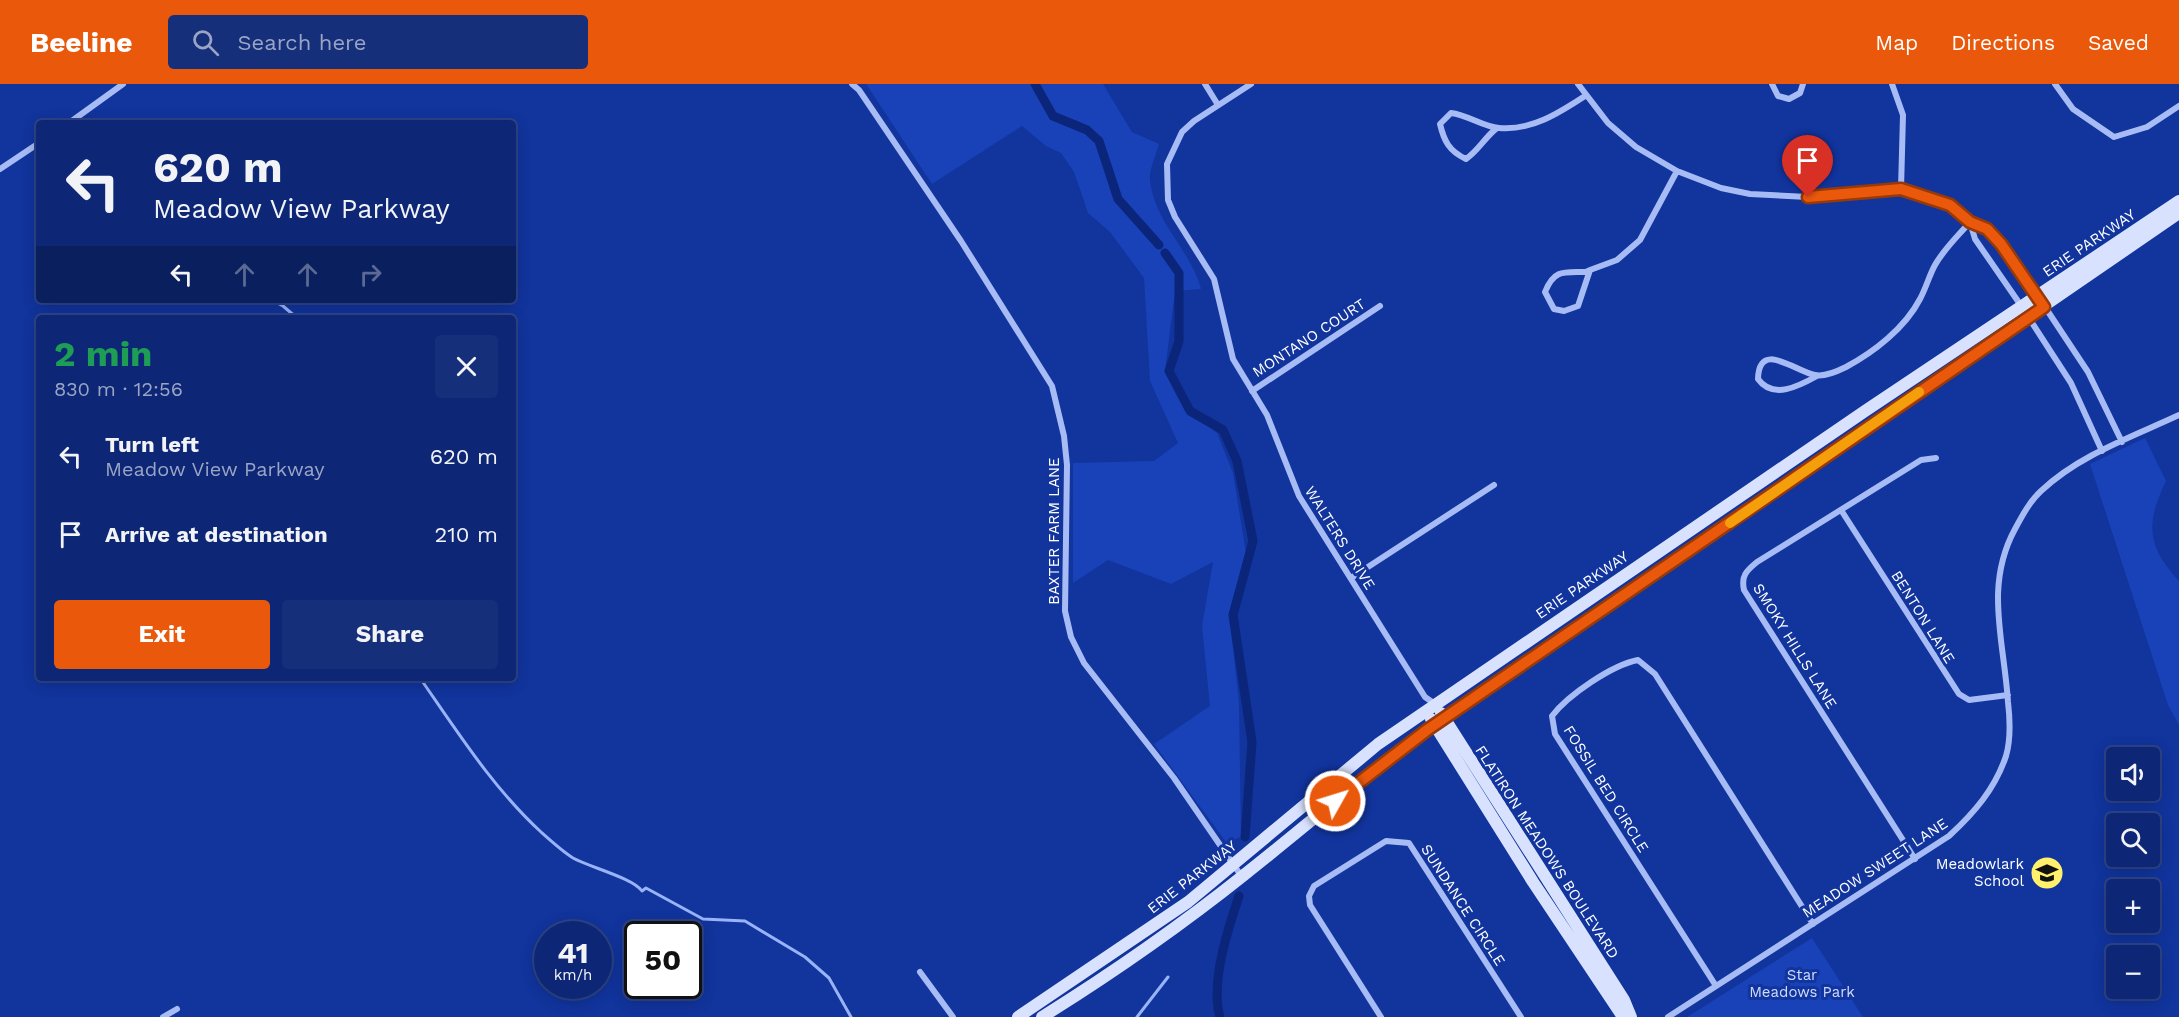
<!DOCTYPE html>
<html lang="en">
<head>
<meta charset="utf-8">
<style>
  :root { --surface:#0d2776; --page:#162f7b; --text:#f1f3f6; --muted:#9aa5c5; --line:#2d4488; --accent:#ea580c }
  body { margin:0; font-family:"Work Sans",sans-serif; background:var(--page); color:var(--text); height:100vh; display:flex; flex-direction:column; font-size:22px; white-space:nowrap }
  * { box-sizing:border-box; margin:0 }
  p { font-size:20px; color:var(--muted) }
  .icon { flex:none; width:33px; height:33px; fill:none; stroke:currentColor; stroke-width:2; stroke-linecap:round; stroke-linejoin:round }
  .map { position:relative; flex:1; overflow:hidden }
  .side { position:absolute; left:36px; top:231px; width:480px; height:366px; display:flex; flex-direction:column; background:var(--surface); border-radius:6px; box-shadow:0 3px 15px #0003,0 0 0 2px var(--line) }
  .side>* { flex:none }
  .banner { position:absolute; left:36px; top:36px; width:480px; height:183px; border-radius:6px; box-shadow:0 3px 15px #0003,0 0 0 2px var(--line); background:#0d2776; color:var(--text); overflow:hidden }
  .buttons { position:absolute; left:2106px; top:663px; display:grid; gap:12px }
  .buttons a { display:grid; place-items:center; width:54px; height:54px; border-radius:6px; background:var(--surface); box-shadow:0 3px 15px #0003,0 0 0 2px var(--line); font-size:30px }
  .speed { position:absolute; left:534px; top:837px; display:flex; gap:12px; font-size:30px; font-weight:700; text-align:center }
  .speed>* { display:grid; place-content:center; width:78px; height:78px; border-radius:50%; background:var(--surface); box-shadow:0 3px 15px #0003,0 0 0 2px var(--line); line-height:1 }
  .speed small { font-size:15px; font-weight:400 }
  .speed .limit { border:3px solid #111; border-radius:9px; background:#fff; color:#111 }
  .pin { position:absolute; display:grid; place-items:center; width:51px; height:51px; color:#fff; margin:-62px -26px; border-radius:50% 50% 50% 0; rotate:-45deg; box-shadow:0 0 6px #0007 }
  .pin .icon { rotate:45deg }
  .me { position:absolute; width:66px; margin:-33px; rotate:51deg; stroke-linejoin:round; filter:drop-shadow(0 0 4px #0008) }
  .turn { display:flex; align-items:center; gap:21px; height:126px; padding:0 18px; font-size:27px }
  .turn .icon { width:78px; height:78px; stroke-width:2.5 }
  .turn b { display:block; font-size:42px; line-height:51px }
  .lanes { display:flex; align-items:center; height:57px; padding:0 18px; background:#0003; justify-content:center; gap:30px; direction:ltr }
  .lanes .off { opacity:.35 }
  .round { display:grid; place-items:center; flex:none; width:63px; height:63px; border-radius:6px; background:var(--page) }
  .summary { display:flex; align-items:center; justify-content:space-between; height:102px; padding:0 18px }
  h1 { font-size:36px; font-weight:700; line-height:45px; color:#1e9e55 }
  .action { display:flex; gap:12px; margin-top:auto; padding:12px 18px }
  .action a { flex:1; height:69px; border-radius:6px; background:var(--accent); color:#fff; font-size:24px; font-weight:700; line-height:69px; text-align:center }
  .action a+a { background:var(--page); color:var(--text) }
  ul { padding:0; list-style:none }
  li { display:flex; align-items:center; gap:18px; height:78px; padding:0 18px }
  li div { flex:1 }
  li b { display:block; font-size:22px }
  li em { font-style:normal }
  header { display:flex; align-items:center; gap:36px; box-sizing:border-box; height:84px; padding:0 30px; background:var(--accent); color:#fff }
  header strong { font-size:28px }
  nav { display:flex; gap:33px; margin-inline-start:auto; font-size:21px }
  .search { width:420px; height:54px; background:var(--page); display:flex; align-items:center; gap:15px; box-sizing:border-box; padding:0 21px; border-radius:6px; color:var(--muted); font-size:22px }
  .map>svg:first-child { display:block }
  .green { fill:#1942b8 }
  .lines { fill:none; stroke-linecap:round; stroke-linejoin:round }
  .stream { stroke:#99b3f8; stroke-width:3 }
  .canal { stroke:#0a2579; stroke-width:9 }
  .street { stroke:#a7bbf5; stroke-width:6 }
  .secondary { stroke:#d8e1fd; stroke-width:12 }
  .route-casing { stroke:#983908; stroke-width:15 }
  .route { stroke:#ea580c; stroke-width:10 }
  .slow { stroke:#f59e0b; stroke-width:10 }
  .labels { text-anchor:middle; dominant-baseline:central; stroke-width:6; stroke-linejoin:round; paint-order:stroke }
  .street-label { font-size:15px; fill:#fff; stroke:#11349d }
  .poi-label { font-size:15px; fill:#fff; stroke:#11349d; text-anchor:end }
  .park-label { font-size:15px; fill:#d0dcfe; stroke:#11349d }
</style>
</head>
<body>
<header>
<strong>Beeline</strong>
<div class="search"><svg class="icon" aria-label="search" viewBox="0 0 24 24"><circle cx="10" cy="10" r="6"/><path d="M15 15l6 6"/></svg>Search here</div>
<nav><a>Map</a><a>Directions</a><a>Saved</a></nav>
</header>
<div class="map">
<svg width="2179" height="933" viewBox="0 0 2179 933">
  <rect width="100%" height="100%" fill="#11349d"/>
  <path class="green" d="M866,0H1103L1132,48L1159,60C1156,71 1149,86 1150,96C1154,138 1191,166 1201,205L1175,207L1165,287L1187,325L1217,349L1233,389L1246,469L1229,529L1239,618L1241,753L1226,758L1154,660L1210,622L1202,542L1213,478L1171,500L1108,476L1073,499V379L1154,377L1178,359L1150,297L1144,194L1110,148L1088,129L1074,88L1061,69L1046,62L1022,42L932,100Z
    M2145,354L2166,397C2146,439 2146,461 2179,497V641L2168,621L2090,380Z
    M1812,854L1863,933H1687Z"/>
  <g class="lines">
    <path class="stream" d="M272,216L283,222L297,234
      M420,594C457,647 493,704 541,748C551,757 562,767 573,774C589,783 633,794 642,807L646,804L703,835L745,837L805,873L829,894L851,933
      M1137,933L1168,893"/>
    <path class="canal" d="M1035,0L1053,32L1087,46L1099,57L1118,115L1159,161
      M1165,169L1179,189V257L1169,287L1190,327L1223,346L1237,377L1253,457L1233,531L1252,658L1245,753
      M1220,933C1210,899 1228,845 1239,812"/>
    <path class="street" d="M852,0L859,6L961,157L1052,302L1064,352L1067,381L1065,527L1071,553L1084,579L1174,694L1242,793
      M1205,0L1218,21
      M1251,0L1194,37L1182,48L1167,80L1168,116L1175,133L1214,195L1233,275L1267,331L1299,412L1425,613L1435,620
      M1578,0L1608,39L1636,63L1677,87L1721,104L1750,110L1808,113L1901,105L1950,121L1970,138L1987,145L2001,160L2037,212
      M1772,0L1778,12L1789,15L1800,9L1803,0
      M1892,0L1903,31L1901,105
      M2055,0L2073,25L2114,53L2147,43L2179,22
      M69,39L123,0
      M1497,44C1485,53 1479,66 1466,75C1449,67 1444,57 1440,40L1451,29C1468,31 1483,43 1499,44C1531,47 1559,29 1585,12
      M0,85L39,59
      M1970,138L1975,155L2022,223
      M1590,186L1578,222L1564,227L1554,225L1545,208C1554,185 1564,188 1586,188L1590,186L1617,176L1640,156L1677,87
      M2043,220L2088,288L2122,358
      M2027,231L2071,299L2102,367
      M1817,292C1799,302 1773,316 1758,295C1759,255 1796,288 1815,291C1824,293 1838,287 1846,283C1874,268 1905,244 1920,215C1926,204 1929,192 1935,181C1944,165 1958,152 1970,138
      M1252,307L1380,222
      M1841,426L1959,610L1969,616L2008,611
      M1351,494L1494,401
      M1915,775L1744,506C1741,492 1746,487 1757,478L1921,376L1936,374
      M920,888L953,933
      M1716,902L1555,650L1552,632C1568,611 1612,581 1638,576L1655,590L1813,840
      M163,933L177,925
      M1381,933L1310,821L1309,812L1314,802L1386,757L1409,759L1521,933
      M1668,933L1949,752C1974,729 1995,705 2006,672C2011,655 2010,635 2008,618C2004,556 1984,502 2015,445C2022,432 2030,417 2041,407C2079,371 2132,353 2179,331"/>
    <path class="secondary" d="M1441,629L1624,916L1631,933
      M1431,635L1533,798L1623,933
      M1018,933L1188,818L1378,660L1865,327L2179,117
      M1042,933C1111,890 1180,842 1244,791C1305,743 1364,691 1427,646L2179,129"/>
  </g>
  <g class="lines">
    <defs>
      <path id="route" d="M1335,717L1427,646L2044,223L2001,160L1987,145L1970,138L1950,121L1901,105L1808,113"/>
    </defs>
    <use href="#route" class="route-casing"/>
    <use href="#route" class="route"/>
    <path class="slow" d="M1730,439L1919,308"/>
  </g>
  <defs>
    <symbol id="school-disc" viewBox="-11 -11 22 22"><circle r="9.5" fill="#fff16b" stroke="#11349d"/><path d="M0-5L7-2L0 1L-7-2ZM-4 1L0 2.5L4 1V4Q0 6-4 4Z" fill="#111"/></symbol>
  </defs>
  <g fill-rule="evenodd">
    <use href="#school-disc" x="2028" y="770" width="38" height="38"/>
  </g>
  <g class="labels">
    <g class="street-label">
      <text transform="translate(2089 159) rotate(-34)">ERIE PARKWAY</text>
      <text transform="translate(1309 254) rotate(-33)">MONTANO COURT</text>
      <text transform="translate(1054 447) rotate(-90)">BAXTER FARM LANE</text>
      <text transform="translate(1340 454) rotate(58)">WALTERS DRIVE</text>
      <text transform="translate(1582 501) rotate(-34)">ERIE PARKWAY</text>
      <text transform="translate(1923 533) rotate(58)">BENTON LANE</text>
      <text transform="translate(1795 562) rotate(58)">SMOKY HILLS LANE</text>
      <text transform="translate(1606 705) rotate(58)">FOSSIL BED CIRCLE</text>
      <text transform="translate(1547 768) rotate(57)">FLATIRON MEADOWS BOULEVARD</text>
      <text transform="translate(1875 784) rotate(-33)">MEADOW SWEET LANE</text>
      <text transform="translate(1192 793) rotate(-38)">ERIE PARKWAY</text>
      <text transform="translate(1463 821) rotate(57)">SUNDANCE CIRCLE</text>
    </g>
    <g class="poi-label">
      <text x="2024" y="780">Meadowlark<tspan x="2024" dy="17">School</tspan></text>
    </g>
    <g class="park-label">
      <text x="1802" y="891">Star<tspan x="1802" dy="17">Meadows Park</tspan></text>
    </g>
  </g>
</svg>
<div class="buttons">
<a><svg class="icon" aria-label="sound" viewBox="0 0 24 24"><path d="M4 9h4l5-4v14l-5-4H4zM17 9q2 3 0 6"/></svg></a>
<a><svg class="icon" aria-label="search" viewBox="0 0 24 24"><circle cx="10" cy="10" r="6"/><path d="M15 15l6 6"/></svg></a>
<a>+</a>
<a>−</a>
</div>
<div class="speed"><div>41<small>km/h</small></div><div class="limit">50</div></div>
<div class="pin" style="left:1808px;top:113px;background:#d93025"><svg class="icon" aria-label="arrive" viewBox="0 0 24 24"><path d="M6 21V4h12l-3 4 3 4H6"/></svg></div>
<svg class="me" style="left:1335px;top:717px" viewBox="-20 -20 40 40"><circle r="17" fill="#ea580c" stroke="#fff" stroke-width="3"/><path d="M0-11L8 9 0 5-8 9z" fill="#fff"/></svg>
<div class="banner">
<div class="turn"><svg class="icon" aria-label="left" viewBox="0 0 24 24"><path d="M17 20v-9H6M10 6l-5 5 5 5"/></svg><div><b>620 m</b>Meadow View Parkway</div></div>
<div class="lanes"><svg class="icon" aria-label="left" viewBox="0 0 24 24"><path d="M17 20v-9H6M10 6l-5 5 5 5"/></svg><svg class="icon off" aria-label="ahead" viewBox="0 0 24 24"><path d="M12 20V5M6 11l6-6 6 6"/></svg><svg class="icon off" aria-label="ahead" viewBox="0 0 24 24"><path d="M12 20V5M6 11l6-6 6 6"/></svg><svg class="icon off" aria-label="right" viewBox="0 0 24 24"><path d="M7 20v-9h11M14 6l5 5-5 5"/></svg></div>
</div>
<section class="side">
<div class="summary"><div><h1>2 min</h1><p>830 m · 12:56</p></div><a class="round"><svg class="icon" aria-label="close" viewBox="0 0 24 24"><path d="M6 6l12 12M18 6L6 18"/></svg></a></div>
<ul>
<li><svg class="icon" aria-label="left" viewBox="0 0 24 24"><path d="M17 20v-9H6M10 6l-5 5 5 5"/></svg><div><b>Turn left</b><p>Meadow View Parkway</p></div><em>620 m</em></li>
<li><svg class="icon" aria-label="arrive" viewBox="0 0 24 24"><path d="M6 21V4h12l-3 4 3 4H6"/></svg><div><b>Arrive at destination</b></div><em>210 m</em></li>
</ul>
<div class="action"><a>Exit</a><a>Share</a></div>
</section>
</div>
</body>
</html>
